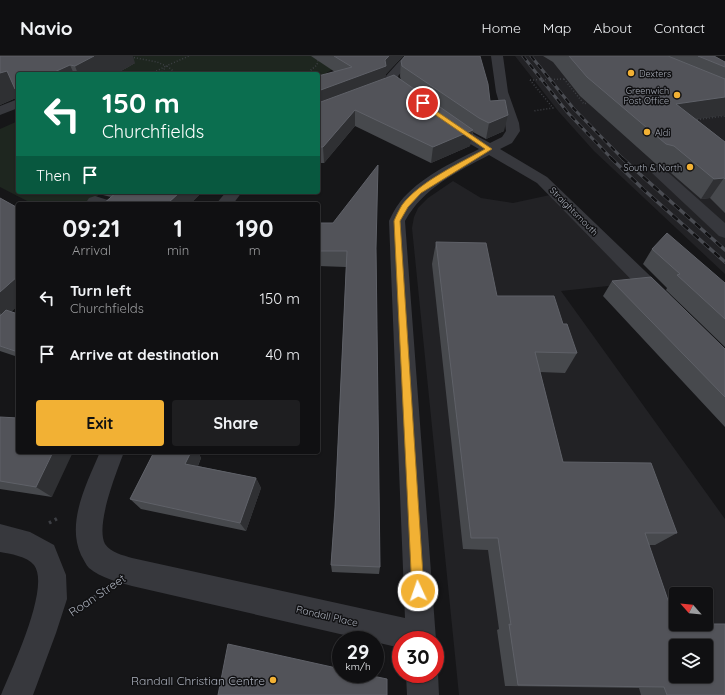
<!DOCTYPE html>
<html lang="en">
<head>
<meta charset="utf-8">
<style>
  :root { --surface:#101012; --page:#1e1e20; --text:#f1f3f6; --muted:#9c9d9f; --line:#303032; --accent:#f2b134 }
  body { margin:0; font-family:Quicksand,sans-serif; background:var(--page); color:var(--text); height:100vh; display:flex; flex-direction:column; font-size:15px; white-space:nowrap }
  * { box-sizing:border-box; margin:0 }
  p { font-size:13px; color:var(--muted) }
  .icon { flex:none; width:22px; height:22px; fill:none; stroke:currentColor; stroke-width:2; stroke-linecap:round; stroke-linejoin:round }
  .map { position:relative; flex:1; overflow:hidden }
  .side { position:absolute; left:16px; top:146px; width:304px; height:252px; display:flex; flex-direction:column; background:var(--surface); border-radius:4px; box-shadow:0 1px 3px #0004,0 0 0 1px var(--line) }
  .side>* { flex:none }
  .hud { position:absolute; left:16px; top:16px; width:304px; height:122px; border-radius:4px; box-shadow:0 1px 3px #0004,0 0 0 1px var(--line); background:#0b6e4f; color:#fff; overflow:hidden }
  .needle { width:26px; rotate:297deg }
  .tools { position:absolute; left:669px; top:531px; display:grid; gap:8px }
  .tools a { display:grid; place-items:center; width:44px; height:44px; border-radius:4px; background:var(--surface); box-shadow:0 1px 3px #0004,0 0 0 1px var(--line); font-size:20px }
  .speed { position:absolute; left:332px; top:575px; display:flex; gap:8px; font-size:20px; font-weight:700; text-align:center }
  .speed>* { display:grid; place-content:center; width:52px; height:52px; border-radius:50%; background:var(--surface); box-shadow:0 1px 3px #0004,0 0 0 1px var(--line); line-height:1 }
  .speed small { font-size:10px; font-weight:400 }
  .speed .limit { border:6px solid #d22; background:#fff; color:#111 }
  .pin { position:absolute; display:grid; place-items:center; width:34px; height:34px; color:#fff; margin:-17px; border:2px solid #fff; border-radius:50%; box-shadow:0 1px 4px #0007 }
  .me { position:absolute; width:44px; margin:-22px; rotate:357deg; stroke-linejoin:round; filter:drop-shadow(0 0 3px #0008) }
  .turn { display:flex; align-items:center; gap:14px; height:84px; padding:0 20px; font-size:18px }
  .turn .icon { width:52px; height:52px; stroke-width:2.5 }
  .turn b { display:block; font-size:28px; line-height:34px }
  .then { display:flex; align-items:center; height:38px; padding:0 20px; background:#0003; gap:8px; font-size:15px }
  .eta { display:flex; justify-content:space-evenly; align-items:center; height:68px; text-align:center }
  .eta b { font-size:24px; font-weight:800; line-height:28px }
  .action { display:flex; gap:8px; margin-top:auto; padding:8px 20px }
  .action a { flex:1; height:46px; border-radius:4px; background:var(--accent); color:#111; font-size:16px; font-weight:800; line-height:46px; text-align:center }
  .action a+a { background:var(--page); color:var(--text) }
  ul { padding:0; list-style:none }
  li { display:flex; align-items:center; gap:12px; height:56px; padding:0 20px }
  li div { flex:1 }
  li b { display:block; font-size:15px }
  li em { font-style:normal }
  header { display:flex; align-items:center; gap:24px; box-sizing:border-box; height:56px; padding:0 20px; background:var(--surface); border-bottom:1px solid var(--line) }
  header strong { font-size:19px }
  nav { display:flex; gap:22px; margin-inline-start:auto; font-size:14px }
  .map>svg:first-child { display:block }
  .built { fill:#222225; fill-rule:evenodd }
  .green { fill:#1e261f }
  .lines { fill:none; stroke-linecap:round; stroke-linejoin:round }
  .path-far1 { stroke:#3d3f44; stroke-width:1.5; stroke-dasharray:1 2; stroke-linecap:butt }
  .path { stroke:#3d3f44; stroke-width:3.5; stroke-dasharray:2.5 4; stroke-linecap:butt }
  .minor { fill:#37383d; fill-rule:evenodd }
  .rail-far1-casing { stroke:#4a4c52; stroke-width:3 }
  .rail-casing { stroke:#4a4c52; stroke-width:3.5 }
  .rail-far1 { stroke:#111113; stroke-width:2; stroke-dasharray:5.5; stroke-linecap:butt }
  .rail { stroke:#111113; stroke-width:2.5; stroke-dasharray:7; stroke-linecap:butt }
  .path-bridge { stroke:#3d3f44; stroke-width:1.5; stroke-dasharray:1 2; stroke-linecap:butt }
  .wall { fill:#47494d }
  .shaded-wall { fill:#2f3033 }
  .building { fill:#525359; stroke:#5f6168; fill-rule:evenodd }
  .route { fill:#f2b134; stroke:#9d7322 }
  .poi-dot { fill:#f2b134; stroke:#111113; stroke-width:1.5 }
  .labels { text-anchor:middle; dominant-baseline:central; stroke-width:3; stroke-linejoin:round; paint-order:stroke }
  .far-poi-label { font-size:9px; fill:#a8adb8; stroke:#111113; text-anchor:start }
  .far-street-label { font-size:9px; fill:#a8adb8; stroke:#111113 }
  .street-label { font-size:10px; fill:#a8adb8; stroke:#111113 }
  .near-street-label { font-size:12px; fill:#a8adb8; stroke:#111113 }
  .near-poi-label { font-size:12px; fill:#a8adb8; stroke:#111113; text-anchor:end }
</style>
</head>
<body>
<header>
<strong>Navio</strong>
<nav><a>Home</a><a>Map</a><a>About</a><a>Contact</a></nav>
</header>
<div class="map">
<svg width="725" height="639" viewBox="0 0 725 639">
  <rect width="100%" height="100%" fill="#161618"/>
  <path class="built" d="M515,0H612L725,48V218L594,95L559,56Z
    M453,125L481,142L513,147L550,139L636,227L561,235L725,463V639H459L412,172L414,161L418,152L428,142ZM676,538H706V568H676ZM676,590H706V620H676Z"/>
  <path class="green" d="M115,0H336L345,6L318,22V18H117L125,13Z
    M18,65V136H102L88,148H33L0,131V73Z"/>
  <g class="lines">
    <path class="path-far1" d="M131,1L157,6L166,10L189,0
      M167,10L177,18
      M151,18L166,10
      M160,18L165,12
      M306,18L317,9L318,4L314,0
      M564,23L584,48L591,45
      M530,24L553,52L533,55
      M694,64L725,60"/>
    <path class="path" d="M49,467L60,461
      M83,549L100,537"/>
    <path class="minor" d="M404,0H416L398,20L400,28L398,31H390L386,20Z
      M491,0H503L508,36L519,67L520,75L512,87L500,93L547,121L669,238L672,243L669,248L662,250L655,248L537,127L489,99C457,116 423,132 405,165L436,584L435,587V584H401V592L375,586V584H366L132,530C118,526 101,522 89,512C86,509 84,504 81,499C66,466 87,427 100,396H124C117,415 95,469 105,488C111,497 123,499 132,502L405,562L389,165C392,159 395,152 400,146C419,122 451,107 479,93L465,85L443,68L441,65L443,62H453L475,79L490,87L502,81L506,75L505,67L496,36Z
      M18,43V52L0,59V50Z
      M657,109L662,111L725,167V182L719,180L652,117L649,114L652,111Z
      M226,136H242L233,148H216Z
      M95,140L111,145L113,148H89L87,145L89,142Z
      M0,468L30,476L54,489L66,519L67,543L56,577L33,639H1C11,614 51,531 34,509C27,500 10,498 0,496Z
      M435,611L438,618L439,639H407L406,618H435Z"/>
    <defs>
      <path id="rail-far1" d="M523,0L568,57L612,103
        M531,0L574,53L623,103"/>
      <path id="rail" d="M611,102L644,134L725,206
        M622,102L725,194"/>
    </defs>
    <use href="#rail-far1" class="rail-far1-casing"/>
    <use href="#rail" class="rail-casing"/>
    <use href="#rail-far1" class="rail-far1"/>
    <use href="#rail" class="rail"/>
    <path class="path-bridge" d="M530,24L564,23"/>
  </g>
  <path class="wall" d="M0,0L135,7L116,18H18V41L0,49Z
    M311,0H403L386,18L385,22L401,25L400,20L401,5L490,45L504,75L486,83L473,76L470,90L431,107L355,70L324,107H318V20L335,16Z
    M543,0H714L725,6V59L696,63L725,86V157L710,142L701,143L663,110L656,108L580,40L553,6Z
    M98,136H202L190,148H103L111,141L99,138Z
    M0,142L18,152V249L11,256L18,258V301L0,295Z
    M318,167L376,192L380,511L379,518L332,516L331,509L335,452L346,211L318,210Z
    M436,186L497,240L577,297L565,317L540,316L563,406L677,477L655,489H649L670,550L725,639H641L639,632L505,630L497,574L499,573L488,494L463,493L432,208Z
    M652,193L725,227V291L666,234L667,232L643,208Z
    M612,225L725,293V371L603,240Z
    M0,361L52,441L0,433Z
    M154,396H198L201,402L198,410L256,422L261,432L246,475L141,453L130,443Z"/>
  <path class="shaded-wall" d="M60,0H93L90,2L94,0H133L135,7L116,18H78L75,10L70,9L74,18H50L65,11Z
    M389,0H403L386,18L385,25L318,51V35L385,4Z
    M7,15L18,32V41L0,49V17Z
    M725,41V59L665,67L676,48Z
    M355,54V70L324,107L323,91Z
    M508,59L504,75L486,83L489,67Z
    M473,74L470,90L431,107L433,91Z
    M724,122L710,142L701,143L714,123Z
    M180,136H202L190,148H167Z
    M18,220V249L5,262L0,257V236Z
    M53,396H73L52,441L36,431Z
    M191,396H198L201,402L194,419L185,408Z
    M256,422L261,432L246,475L240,467Z"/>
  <path class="building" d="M0,0H94L75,10L70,9L50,18H18V32L15,33L7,15L0,17Z
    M334,0H389L385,4L386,10L318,35V20L352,11Z
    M405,0H480L488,28L490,45L505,44L508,59L489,67L479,62L402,10L401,5Z
    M569,0H668L725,23V41L676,48L725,86V123L724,122L714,123L674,90L666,88L587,21Z
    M698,0H714L725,6V11Z
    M394,19L473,74L433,91L355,54L323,91H318V47Z
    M378,109L376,192L380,511L331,509L335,452L347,195H318V167H333Z
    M117,136H180L167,148H103Z
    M0,142L18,152V220L0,236Z
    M667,177L725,227V263L677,219L680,218L652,193Z
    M436,186L486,187L497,240H554L563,268H567L577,297L535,296L563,406L651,407L677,477H645L670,550H676V568H725V639H667L664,631L518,629L509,568L511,569L498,482H471ZM676,590H706V620H676Z
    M651,221L725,293V341L612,225Z
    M6,254L18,258V296L0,290V260Z
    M0,361L18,362V396H53L36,431L0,425Z
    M154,396H191L185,408L256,422L240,467L130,443Z
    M228,588L341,613V618H363L387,623V639H218Z"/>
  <path class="route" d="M423,46L492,93L421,137L408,151L400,165L424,535L422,539L418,541L414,539L412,535L394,165C396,160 399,154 402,149C419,126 460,107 485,93L421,49L420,47Z"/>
  <g class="poi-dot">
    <circle cx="631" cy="17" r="4"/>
    <circle cx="677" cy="39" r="4"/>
    <circle cx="647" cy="76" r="4"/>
    <circle cx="690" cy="111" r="4"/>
    <circle cx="273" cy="624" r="4"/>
  </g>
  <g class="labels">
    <g class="far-poi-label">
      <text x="639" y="17">Dexters</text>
      <text x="669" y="34" text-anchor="end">Greenwich<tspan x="669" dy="10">Post Office</tspan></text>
      <text x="655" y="76">Aldi</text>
      <text x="682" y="111" text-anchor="end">South &amp; North</text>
    </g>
    <g class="far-street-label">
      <text transform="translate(574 155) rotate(45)">Straightsmouth</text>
    </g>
    <g class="street-label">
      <text transform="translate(327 560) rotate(13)">Randall Place</text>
    </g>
    <g class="near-street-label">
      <text transform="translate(97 539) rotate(-34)">Roan Street</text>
    </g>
    <g class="near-poi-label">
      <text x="265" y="624">Randall Christian Centre</text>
    </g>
  </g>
</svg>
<div class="tools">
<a><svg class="needle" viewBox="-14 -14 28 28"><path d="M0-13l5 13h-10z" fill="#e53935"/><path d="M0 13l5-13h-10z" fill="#9c9d9f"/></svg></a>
<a><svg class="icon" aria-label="layers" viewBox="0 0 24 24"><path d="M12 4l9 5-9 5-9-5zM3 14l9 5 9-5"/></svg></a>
</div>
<div class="speed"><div>29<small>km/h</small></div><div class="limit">30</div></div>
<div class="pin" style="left:423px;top:47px;background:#d93025"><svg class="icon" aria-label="arrive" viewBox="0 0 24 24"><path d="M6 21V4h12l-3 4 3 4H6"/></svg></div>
<svg class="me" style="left:418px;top:535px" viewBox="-20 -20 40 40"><circle r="17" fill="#f2b134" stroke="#fff" stroke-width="3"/><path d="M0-11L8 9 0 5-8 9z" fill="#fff"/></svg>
<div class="hud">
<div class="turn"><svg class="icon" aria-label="left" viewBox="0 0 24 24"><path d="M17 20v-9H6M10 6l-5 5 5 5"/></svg><div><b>150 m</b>Churchfields</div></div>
<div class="then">Then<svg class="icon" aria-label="arrive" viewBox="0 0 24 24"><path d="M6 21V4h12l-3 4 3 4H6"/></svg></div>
</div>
<section class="side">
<div class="eta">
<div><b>09:21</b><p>Arrival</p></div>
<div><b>1</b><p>min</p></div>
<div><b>190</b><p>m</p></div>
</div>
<ul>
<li><svg class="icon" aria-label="left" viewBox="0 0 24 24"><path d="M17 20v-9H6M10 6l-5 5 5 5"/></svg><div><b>Turn left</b><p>Churchfields</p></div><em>150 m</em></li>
<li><svg class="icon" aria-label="arrive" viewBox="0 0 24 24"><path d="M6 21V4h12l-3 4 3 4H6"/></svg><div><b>Arrive at destination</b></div><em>40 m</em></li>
</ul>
<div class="action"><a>Exit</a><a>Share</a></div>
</section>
</div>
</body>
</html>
